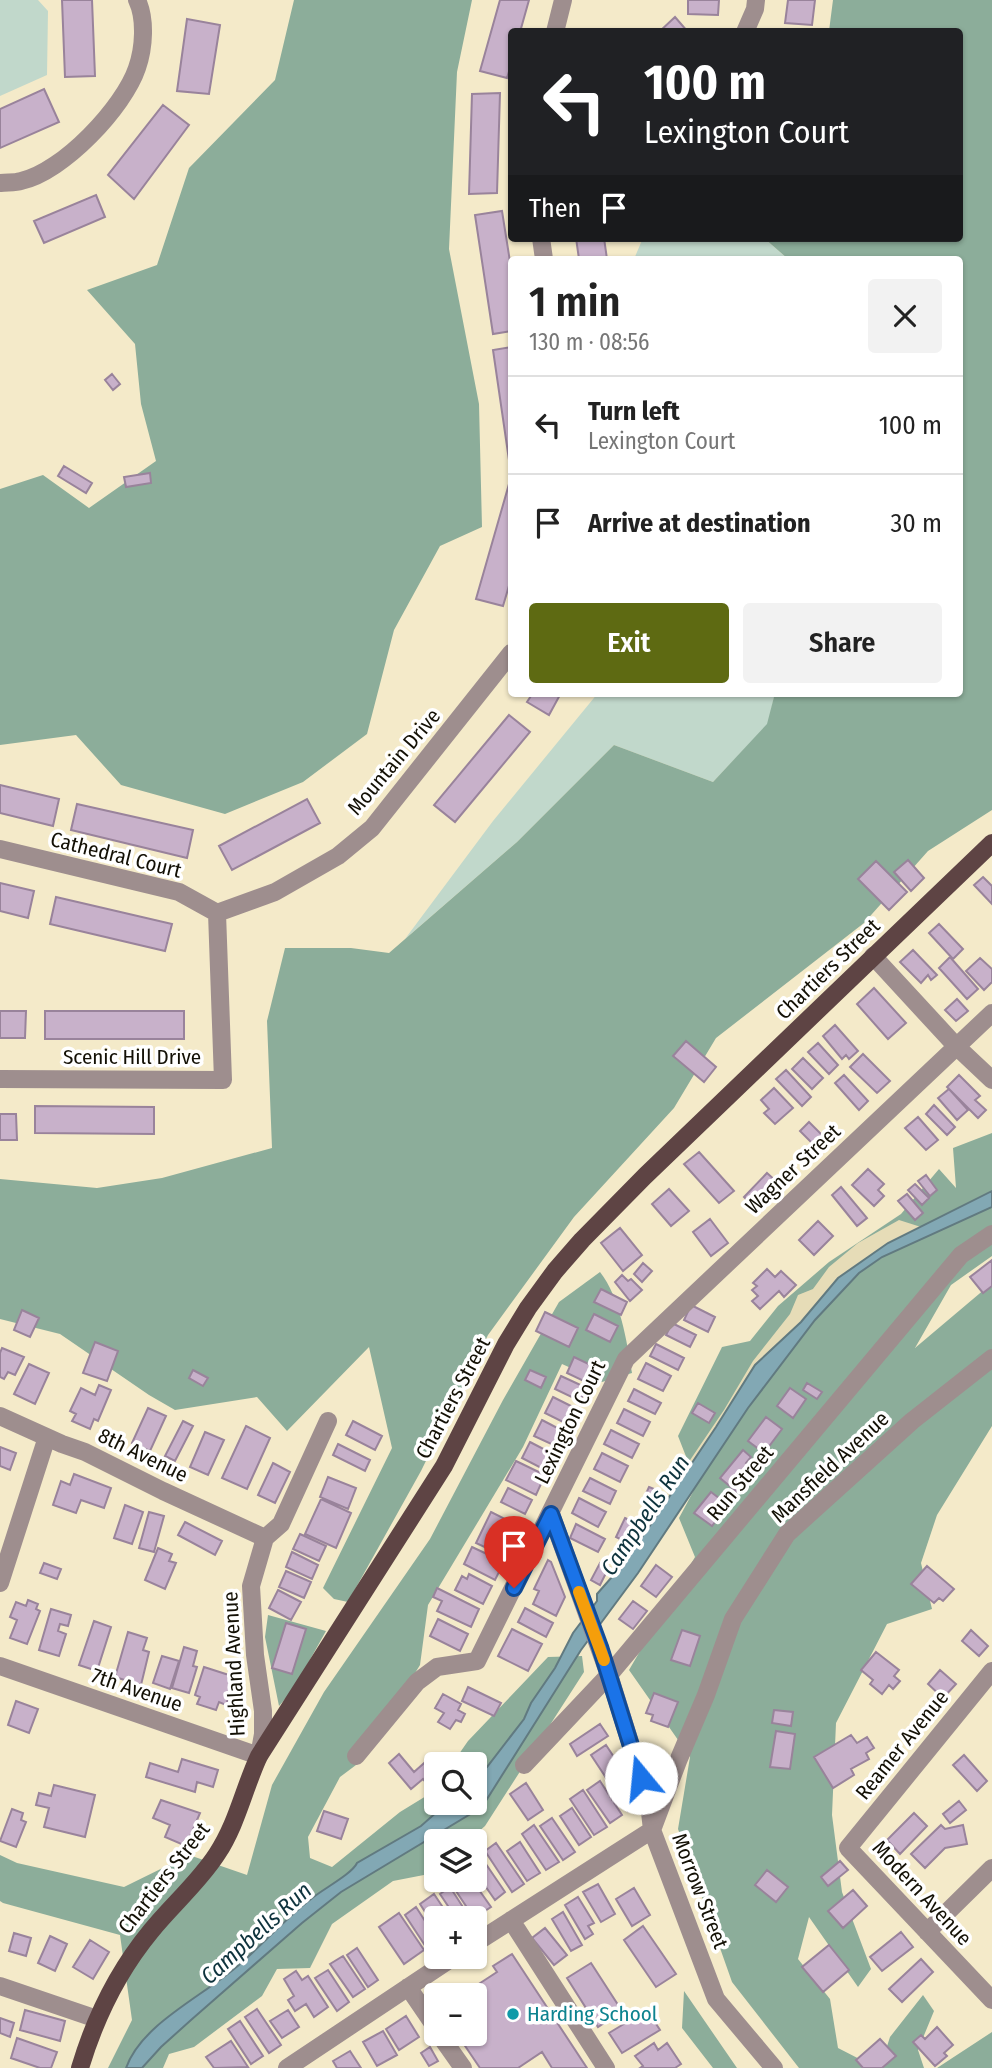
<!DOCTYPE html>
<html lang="en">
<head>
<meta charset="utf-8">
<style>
  :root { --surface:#fff; --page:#f2f2f2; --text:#222; --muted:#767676; --line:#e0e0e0; --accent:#5e6a12 }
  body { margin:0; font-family:"Fira Sans Condensed",sans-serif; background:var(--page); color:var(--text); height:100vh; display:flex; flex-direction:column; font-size:26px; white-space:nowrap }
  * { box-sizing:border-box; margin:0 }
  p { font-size:23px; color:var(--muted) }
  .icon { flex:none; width:38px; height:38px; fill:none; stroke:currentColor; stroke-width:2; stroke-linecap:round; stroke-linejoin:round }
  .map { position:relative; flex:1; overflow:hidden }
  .panel { position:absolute; left:508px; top:256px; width:455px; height:441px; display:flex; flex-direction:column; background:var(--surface); border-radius:7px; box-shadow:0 2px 5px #0004 }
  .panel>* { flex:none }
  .guide { position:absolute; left:508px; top:28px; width:455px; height:214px; border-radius:7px; box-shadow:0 2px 5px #0004; background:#202124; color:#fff; overflow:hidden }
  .buttons { position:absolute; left:424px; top:1752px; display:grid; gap:14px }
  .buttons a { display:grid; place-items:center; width:63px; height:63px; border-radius:7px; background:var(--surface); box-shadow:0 2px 5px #0004; font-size:35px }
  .pin { position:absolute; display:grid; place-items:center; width:60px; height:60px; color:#fff; margin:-72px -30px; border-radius:50% 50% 50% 0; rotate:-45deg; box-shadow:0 0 7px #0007 }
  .pin .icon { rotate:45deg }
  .me { position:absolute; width:77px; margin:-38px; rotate:343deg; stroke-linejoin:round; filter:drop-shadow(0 0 5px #0008) }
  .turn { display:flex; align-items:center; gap:24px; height:147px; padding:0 21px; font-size:32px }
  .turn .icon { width:91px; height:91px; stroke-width:2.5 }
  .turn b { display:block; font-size:49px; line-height:60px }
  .then { display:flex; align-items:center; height:66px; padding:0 21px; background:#0003; gap:14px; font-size:26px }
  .round { display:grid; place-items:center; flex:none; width:74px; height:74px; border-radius:7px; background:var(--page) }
  .headline { display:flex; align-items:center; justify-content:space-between; height:119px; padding:0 21px }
  h1 { font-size:42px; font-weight:600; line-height:52px }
  .cta { display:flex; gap:14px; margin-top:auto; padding:14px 21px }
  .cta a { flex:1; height:80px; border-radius:7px; background:var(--accent); color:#fff; font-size:28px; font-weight:600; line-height:80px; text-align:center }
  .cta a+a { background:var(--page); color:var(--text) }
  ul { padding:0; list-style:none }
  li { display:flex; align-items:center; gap:21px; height:98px; padding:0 21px; border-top:2px solid var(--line) }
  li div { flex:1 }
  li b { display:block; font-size:26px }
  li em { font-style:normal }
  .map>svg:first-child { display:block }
  .green { fill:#c1d8cb }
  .forest { fill:#8cad9a }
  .sand { fill:#e6dcb7 }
  .water { fill:#82a8b4; stroke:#617a80; stroke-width:2 }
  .building { fill:#c8b1ca; stroke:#99839b; stroke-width:2 }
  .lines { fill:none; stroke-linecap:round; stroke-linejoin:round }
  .minor { stroke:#9e8e8e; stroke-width:18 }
  .primary { stroke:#5e4444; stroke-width:18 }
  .route-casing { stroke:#114b97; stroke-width:18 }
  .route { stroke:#1a73e8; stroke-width:12 }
  .slow { stroke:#f59e0b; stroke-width:12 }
  .culture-dot { fill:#0f9aa8; stroke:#fff; stroke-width:2.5 }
  .labels { text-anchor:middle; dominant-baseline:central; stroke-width:7; stroke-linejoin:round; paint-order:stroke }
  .street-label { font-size:21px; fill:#131005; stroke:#fff }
  .culture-label { font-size:21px; fill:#0d838f; stroke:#fff; text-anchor:start }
  .water-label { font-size:23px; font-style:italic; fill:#0e333d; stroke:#fff }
</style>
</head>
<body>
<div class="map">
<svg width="992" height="2068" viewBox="0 0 992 2068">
  <rect width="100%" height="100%" fill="#f4eac9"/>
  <path class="green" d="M0,0H38L48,11L47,75L0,96Z
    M643,238H764L788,259H634Z
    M598,693H775L768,724L713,782L614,745L517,842L405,939L493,821Z"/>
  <path class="forest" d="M294,0H472L457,72L449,249L479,404L482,527L440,546L394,630L367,734L303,782L225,814L121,785L76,735L0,745V489L43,475L89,508L156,461L141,404L135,344L87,290L157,265L189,168L275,80Z
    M833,0H992V810L928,851L864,923L716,1038L674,1108L574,1217L488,1335L421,1471L348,1602L334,1599L323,1588L392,1448L369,1347L287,1431L257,1397L175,1410L149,1395L60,1334L0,1319V1179L97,1188L162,1178L272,1148L267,1021L285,948H351L389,953L517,842L614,745L713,782L767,724L775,693H959V259H788L764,238H959V32L829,31Z
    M992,1133V1256L951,1285L915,1348L992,1283V1426L937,1515L921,1563L932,1609L887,1624L836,1723L832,1815L842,1892L871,1969L858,1987L809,1917L798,1959L830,1999L838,2048L877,2068H799L732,1982L678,1829L690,1757L629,1670L695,1557L679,1518L693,1492L696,1482L678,1436L722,1347L750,1341L778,1306L829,1262L901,1214L939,1169L956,1188L953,1148Z
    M600,1272C620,1297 627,1342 632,1373L602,1382L562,1364L523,1447L428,1605L420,1665L360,1762L340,1777L308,1837L310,1858L332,1867L400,1812L431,1793L436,1786V1802H474V1764H452L468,1741L548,1657L582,1656L584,1672L485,1826L468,1841H436V1869L429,1874L393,1881L332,1924L310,1968L277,1969L262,1996L194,2047L169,2054L163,2068H108L132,2020L120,1935L3,1903L0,1901V1855L17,1863L124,1887L189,1855L247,1875L272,1785L324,1692L430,1539L503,1400L559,1302Z
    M268,1615L326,1631L293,1690L279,1706L265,1637Z
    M684,1991L737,2068H713L682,2028Z
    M923,1995L934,2011L918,2050L924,2068H880L890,2037Z
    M992,2032V2068H937Z"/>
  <path class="sand" d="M899,1220L921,1227L888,1243L838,1278L801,1322L755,1365L716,1427L664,1504L663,1500L724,1410L753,1361L790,1314L798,1295L813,1289L829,1267L858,1243Z"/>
  <path class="water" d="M992,1191V1207L882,1257L859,1273L815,1320L748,1408L638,1573L581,1650L482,1807L341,1892L302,1923L191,2020L161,2047L142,2068H126C142,2023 204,1996 240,1964C264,1943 285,1919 311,1899C323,1889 352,1874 357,1863L421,1826L447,1803L474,1802V1779L487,1767L524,1719L531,1703L555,1668L573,1633L597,1601V1594L619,1569L649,1527L716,1427L755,1365L801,1322L838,1278L888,1243Z"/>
  <path class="building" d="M62,0H92L95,76L65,77Z
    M500,0H529L520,32H511V65L507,78L480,71Z
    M688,0H719L718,15L688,14Z
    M788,0H815L812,25L785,23Z
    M675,17L688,32H659Z
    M187,19L220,25L209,94L177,91Z
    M44,89L59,122L0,148V109Z
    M500,93L497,193L469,194L472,94Z
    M163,105L189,125L134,199L108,175Z
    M96,195L105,217L44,243L34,221Z
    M502,211L511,268V331L493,334L475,215Z
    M576,238H604L607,259H579Z
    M511,347V467H510L493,350Z
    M112,374L120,384L113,390L105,380Z
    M64,466L92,483L86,493L58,476Z
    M150,473L151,483L126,487L124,477Z
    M509,484L511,485V579L503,606L476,599Z
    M533,693H561L549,715L527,702Z
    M509,715L530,732L455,822L434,805Z
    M0,785L59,799L53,826L0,813Z
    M307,799L320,823L232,870L219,846Z
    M77,804L193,830L187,858L71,830Z
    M908,860L924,878L911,891L894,872Z
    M876,861L907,892L889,910L858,879Z
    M983,877L992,886V904L974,885Z
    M0,883L34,891L28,918L0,911Z
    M56,897L172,924L165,951L50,924Z
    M939,924L963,949L953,959L929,933Z
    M913,950L937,975L931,980L928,975L921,983L900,962Z
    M950,957L978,989L967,999L939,968Z
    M980,958L992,969V982L984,990L966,971Z
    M874,988L906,1023L888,1039L857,1004Z
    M957,999L968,1011L956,1021L945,1010Z
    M0,1011H26L25,1038H0Z
    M45,1011H184V1039H45Z
    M835,1025L858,1051L849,1059L846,1055L842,1059L823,1036Z
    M686,1041L716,1067L704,1082L673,1056Z
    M818,1043L838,1065L829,1074L808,1052Z
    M863,1054L890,1081L877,1093L850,1067Z
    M803,1058L823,1078L812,1089L792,1069Z
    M786,1070L811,1097L802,1106L776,1079Z
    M844,1075L868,1101L859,1110L835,1083Z
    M959,1075L980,1096L975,1100L986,1110L978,1118L947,1087Z
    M774,1088L793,1108L775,1124L764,1113L769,1109L761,1100Z
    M949,1089L968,1110L957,1120L938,1098Z
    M934,1105L955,1127L947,1135L926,1114Z
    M35,1106L154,1107V1134L35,1133Z
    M0,1114H16L17,1140H0Z
    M918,1117L938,1140L926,1150L905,1128Z
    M809,1122L829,1142L820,1151L800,1131Z
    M699,1152L734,1191L719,1203L684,1164Z
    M868,1169L884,1184L878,1190L884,1196L874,1206L852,1185Z
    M767,1173L777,1182L770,1189L775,1195L766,1204L762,1200L755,1208L744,1197Z
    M926,1175L937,1190L930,1196L918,1181Z
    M915,1184L929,1198L922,1205L908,1190Z
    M841,1187L867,1218L857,1226L832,1195Z
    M669,1189L689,1211L671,1226L652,1204Z
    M907,1194L923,1213L915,1220L898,1201Z
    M710,1219L728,1243L711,1256L693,1232Z
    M818,1221L833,1236L814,1255L799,1240Z
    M620,1228L642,1255L623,1271L601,1243Z
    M992,1260V1286L983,1293L970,1277Z
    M643,1263L652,1271L642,1282L634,1274Z
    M767,1269L775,1277L781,1271L796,1285L784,1297L779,1291L760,1309L752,1301L758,1296L752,1290L757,1286L753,1283Z
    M622,1275L628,1281L631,1279L642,1290L630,1301L615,1282Z
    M601,1289L627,1302L621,1315L594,1302Z
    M691,1305L715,1317L708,1332L684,1320Z
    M22,1310L39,1318L30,1337L14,1330Z
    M545,1312L578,1328L569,1347L536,1331Z
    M594,1314L618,1326L610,1342L586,1330Z
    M672,1323L696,1335L690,1347L666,1335Z
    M95,1342L118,1351L107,1381L83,1373Z
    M656,1344L684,1358L678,1370L650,1356Z
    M2,1348L24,1357L15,1375L8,1372L4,1379L0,1377V1353Z
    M574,1357L597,1368L590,1384L567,1373Z
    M646,1363L671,1376L663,1391L638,1379Z
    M29,1364L49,1373L35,1404L14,1394Z
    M193,1370L208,1378L203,1386L189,1378Z
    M530,1370L546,1377L541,1388L525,1380Z
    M561,1376L587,1388L580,1401L555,1389Z
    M807,1383L822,1392L817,1399L803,1390Z
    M99,1385L111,1390L98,1421L94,1419L90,1429L72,1421L76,1414L70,1411L81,1388L95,1395Z
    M790,1388L806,1399L793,1418L777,1406Z
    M634,1389L661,1403L655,1414L628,1401Z
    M553,1397L579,1410L571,1426L545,1413Z
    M698,1403L715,1413L709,1423L692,1413Z
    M148,1408L166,1416L150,1451L132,1443Z
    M624,1409L650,1422L643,1436L617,1423Z
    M766,1417L782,1429L764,1453L748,1441Z
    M542,1420L567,1433L560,1448L534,1436Z
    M183,1421L193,1426L175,1461L165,1456Z
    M353,1421L382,1436L375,1450L346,1435Z
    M246,1426L270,1438L247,1489L222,1478Z
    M611,1430L639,1444L632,1458L604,1444Z
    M205,1432L224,1440L208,1475L190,1467Z
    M530,1442L555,1455L547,1471L522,1458Z
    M338,1444L370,1460L365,1471L333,1455Z
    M0,1447L16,1453L10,1470L0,1466Z
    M743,1450L751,1457L746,1463L755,1470L737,1492L720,1478Z
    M602,1453L628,1466L620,1482L594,1469Z
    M516,1461L545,1475L536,1495L506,1480Z
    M273,1463L290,1472L275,1503L258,1495Z
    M74,1474L111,1488L104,1508L81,1500L76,1513L53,1505L61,1481L70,1485Z
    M328,1477L356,1488L348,1509L320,1497Z
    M590,1478L616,1491L610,1504L583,1491Z
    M649,1487L664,1493L659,1504L644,1498Z
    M508,1488L532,1500L525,1514L501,1502Z
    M711,1492L728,1505L712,1526L694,1513Z
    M579,1498L606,1512L598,1527L572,1513Z
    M321,1499L351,1513L336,1548L305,1534Z
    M125,1505L143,1512L132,1544L114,1538Z
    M149,1512L164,1516L154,1552L139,1548Z
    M491,1512L521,1527L506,1557L476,1543Z
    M625,1518L639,1525L630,1544L616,1537Z
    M185,1522L222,1541L215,1555L178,1535Z
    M576,1524L605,1539L598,1552L570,1538Z
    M300,1534L326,1546L319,1561L293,1549Z
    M472,1547L504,1562L495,1580L464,1564Z
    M158,1548L172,1554L169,1561L176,1563L165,1589L145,1580Z
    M292,1552L318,1565L312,1579L286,1567Z
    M548,1560L551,1562L565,1597L556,1616L533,1604L539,1591L534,1589Z
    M44,1563L61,1569L57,1579L40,1573Z
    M600,1563L609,1567L600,1585L591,1580Z
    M656,1565L672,1577L656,1597L641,1586Z
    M927,1566L954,1589L943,1601L939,1598L934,1603L911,1584Z
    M286,1571L311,1582L304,1598L279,1587Z
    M469,1574L492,1586L483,1604L455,1590L462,1576L467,1579Z
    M437,1588L479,1609L471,1627L437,1611L442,1601L433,1597Z
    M278,1590L301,1602L291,1620L269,1608Z
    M28,1600L38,1604L36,1609L40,1611L27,1644L10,1638L17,1620L10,1617L16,1602L26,1606Z
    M633,1601L647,1611L633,1629L619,1619Z
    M525,1608L553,1623L546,1637L518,1622Z
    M51,1609L71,1615L68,1626L60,1624L58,1631L66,1634L59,1656L39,1650Z
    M438,1619L468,1634L460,1651L430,1636Z
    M94,1621L111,1627L97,1671L79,1665Z
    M286,1623L306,1629L292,1674L272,1668Z
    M512,1629L542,1644L528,1671L498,1656Z
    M682,1630L700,1636L690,1666L671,1660Z
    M971,1630L988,1646L979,1656L962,1641Z
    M128,1632L147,1638L143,1650L149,1652L141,1685L115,1677Z
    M184,1647L197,1651L193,1666L197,1667L189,1693L172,1688Z
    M876,1652L899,1670L894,1676L900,1681L893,1689L889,1685L882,1694L870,1684L873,1680L861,1670Z
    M162,1656L179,1661L170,1689L153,1683Z
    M204,1667L235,1677L226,1705L219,1702L216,1710L197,1704L200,1697L195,1695Z
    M940,1670L956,1684L943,1698L928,1684Z
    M468,1687L501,1703L494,1716L462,1701Z
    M654,1693L678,1702L668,1727L651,1721L653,1715L646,1713Z
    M443,1694L461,1704L458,1710L465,1714L461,1722L456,1720L450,1729L438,1722L444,1713L435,1708Z
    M16,1701L38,1709L29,1733L8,1725Z
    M774,1710L793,1712L791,1726L772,1723Z
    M600,1724L608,1736L577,1756L570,1744Z
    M776,1731L795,1734L790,1769L770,1767Z
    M851,1735L857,1743L867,1737L874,1748L866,1753L869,1759L851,1769L854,1775L833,1788L814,1757Z
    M606,1745L643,1801L628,1811L591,1755Z
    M399,1754L414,1772L431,1757L437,1764L436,1781L429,1786L423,1779L411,1789L389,1763Z
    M964,1755L987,1781L977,1791L953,1765Z
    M182,1759L218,1770L213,1787L197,1782L195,1792L146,1777L150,1763L178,1772Z
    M600,1781L622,1815L610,1823L587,1790Z
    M526,1783L543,1810L528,1820L510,1794Z
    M54,1785L95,1795L85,1837L44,1827L49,1808L36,1805L39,1793L51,1796Z
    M583,1790L607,1827L594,1835L570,1799Z
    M161,1800L200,1813L186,1846L165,1837L170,1825L153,1818Z
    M959,1801L966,1810L950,1823L943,1814Z
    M572,1808L591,1837L579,1845L560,1816Z
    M12,1809L23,1813L21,1820L26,1822L16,1847L0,1841Z
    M324,1811L348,1819L341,1839L317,1831Z
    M914,1813L927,1826L900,1854L887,1840Z
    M552,1818L575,1852L563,1860L540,1826Z
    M534,1825L559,1862L546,1870L522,1834Z
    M941,1825L945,1829L963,1825L967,1844L945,1848L925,1868L911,1854Z
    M520,1842L540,1873L527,1881L507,1851Z
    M496,1843L524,1884L512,1892L485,1851Z
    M477,1851L505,1892L495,1900L474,1870V1853Z
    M840,1861L848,1870L828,1886L821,1877Z
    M767,1870L788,1887L776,1902L755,1885Z
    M453,1880H472L491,1907L474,1918L450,1882Z
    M598,1884L615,1914L601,1922L583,1892Z
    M450,1887L470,1918H456L440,1894Z
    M634,1888L650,1915L632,1926L616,1899Z
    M853,1890L867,1906L843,1928L828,1911Z
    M434,1894L450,1918H436V1929L420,1904Z
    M578,1897L594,1923L588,1926L593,1934L585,1939L565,1905Z
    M416,1907L436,1938V1944L428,1950L405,1915Z
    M563,1912L582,1945L571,1951L552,1919Z
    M399,1913L424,1950L404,1964L379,1927Z
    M643,1926L676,1974L656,1987L624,1940Z
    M545,1928L567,1955L554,1965L532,1938Z
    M901,1932L913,1947L882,1971L870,1957Z
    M14,1933L31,1938L26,1956L9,1951Z
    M50,1936L67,1944L55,1971L38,1963Z
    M90,1940L109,1952L93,1979L73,1967Z
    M829,1945L849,1970L823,1992L802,1967Z
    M357,1948L378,1980L368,1987L347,1955Z
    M512,1954L587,2068H552L542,2052L518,2068H480L457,2034H474V1995H462L497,1972L493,1966Z
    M343,1956L365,1989L353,1997L330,1964Z
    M921,1959L933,1972L902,2002L889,1989Z
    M591,1963L622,2011L598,2027L567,1978Z
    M328,1970L349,2002L337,2011L315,1978Z
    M296,1971L302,1980L308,1976L328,2007L314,2017L306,2004L295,2011L288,2000L294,1996L284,1979Z
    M257,2009L281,2045L269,2053L245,2017Z
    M25,2010L65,2021L60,2041L20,2030Z
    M288,2010L299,2027L282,2038L270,2021Z
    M647,2010L660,2030L622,2053L609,2033Z
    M406,2016L419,2037L399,2050L386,2029Z
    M0,2018L14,2023L10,2037L0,2033Z
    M240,2021L263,2056L251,2064L228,2029Z
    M937,2027L953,2045L944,2053L947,2056L935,2066L913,2042L921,2035L925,2039Z
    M383,2031L397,2055L377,2066L363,2042Z
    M17,2038L57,2052L51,2068H40L11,2058Z
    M880,2039L896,2056L882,2068H863L856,2060Z
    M231,2041L248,2067L214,2068L206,2057Z
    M654,2043L658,2050L667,2043L681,2064L675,2068H640L643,2066L635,2056Z
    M430,2047L438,2061L429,2066L421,2053Z
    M350,2051L361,2068H337L333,2061Z"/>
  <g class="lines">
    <path class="minor" d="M555,32L563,0
      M745,32L755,9L756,0
      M0,183C7,182 15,183 21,181C63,172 124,107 137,68C144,48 146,19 137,0
      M541,238L544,259
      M0,849L179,892L217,913
      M217,913L275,892L338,856L372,828L511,653
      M873,956L956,1046L992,1080
      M0,1079L223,1080L217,913
      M0,1416L62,1444L85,1452L163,1491L265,1538
      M551,1514L609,1675L649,1803L652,1830L716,1999L774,2068
      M0,1583L47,1437
      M0,1666L259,1756L263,1734V1711L255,1655L251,1586L265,1538L281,1524L328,1421
      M992,1671L848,1848L992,2000
      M356,1756L417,1682L437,1667L477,1661L626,1359L992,1013
      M524,1765L609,1675L961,1255L992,1234
      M511,1920L606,2068
      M927,1932L992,1868
      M474,1944L652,1830L678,1761L706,1695L733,1619L787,1534L912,1421L992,1358
      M0,1986L97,2019
      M408,1987L436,2028
      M439,2034L463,2068
      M287,2068L455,1956"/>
    <path class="primary" d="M80,2068C95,2018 118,1971 151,1931C172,1905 199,1882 217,1854C237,1824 244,1788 259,1756L444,1466L506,1344L528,1308L555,1271L582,1240L645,1176L992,843"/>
  </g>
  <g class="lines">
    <defs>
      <path id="route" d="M514,1588L551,1514L600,1647L641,1778"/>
    </defs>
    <use href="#route" class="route-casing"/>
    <use href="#route" class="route"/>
    <path class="slow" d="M579,1592L604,1660"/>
  </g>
  <circle class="culture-dot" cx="513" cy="2014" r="7"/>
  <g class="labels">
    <g class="street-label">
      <text transform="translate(394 762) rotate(-50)">Mountain Drive</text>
      <text transform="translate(116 855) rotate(14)">Cathedral Court</text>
      <text transform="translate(828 969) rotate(-44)">Chartiers Street</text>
      <text x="132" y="1057">Scenic Hill Drive</text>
      <text transform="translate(793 1169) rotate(-43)">Wagner Street</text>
      <text transform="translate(453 1398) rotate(-62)">Chartiers Street</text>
      <text transform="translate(570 1422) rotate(-64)">Lexington Court</text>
      <text transform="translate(143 1455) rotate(26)">8th Avenue</text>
      <text transform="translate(830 1467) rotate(-43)">Mansfield Avenue</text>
      <text transform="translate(740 1483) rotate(-50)">Run Street</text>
      <text transform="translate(234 1664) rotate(-93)">Highland Avenue</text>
      <text transform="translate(137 1690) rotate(19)">7th Avenue</text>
      <text transform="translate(902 1745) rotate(-51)">Reamer Avenue</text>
      <text transform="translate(164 1878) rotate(-52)">Chartiers Street</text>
      <text transform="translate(700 1891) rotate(69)">Morrow Street</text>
      <text transform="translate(922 1893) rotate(47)">Modern Avenue</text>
    </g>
    <g class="culture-label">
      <text x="527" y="2014">Harding School</text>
    </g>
    <g class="water-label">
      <text transform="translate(645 1515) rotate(-56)">Campbells Run</text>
      <text transform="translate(256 1933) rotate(-42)">Campbells Run</text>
    </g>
  </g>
</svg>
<div class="buttons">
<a><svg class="icon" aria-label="search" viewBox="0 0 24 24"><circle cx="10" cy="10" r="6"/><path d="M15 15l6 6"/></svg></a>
<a><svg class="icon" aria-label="layers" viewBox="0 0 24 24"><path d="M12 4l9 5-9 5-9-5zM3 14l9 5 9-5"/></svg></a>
<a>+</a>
<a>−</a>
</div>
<div class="pin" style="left:514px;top:1588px;background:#d93025"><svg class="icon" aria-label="arrive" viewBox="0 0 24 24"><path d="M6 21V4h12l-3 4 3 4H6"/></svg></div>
<svg class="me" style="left:641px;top:1778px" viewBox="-20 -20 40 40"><circle r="19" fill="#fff"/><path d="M0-13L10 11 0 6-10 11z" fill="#1a73e8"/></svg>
<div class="guide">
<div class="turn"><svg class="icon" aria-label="left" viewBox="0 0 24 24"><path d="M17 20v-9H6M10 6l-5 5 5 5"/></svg><div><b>100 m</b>Lexington Court</div></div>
<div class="then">Then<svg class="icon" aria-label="arrive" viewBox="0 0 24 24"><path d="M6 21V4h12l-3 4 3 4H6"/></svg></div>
</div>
<section class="panel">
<div class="headline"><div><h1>1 min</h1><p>130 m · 08:56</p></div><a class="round"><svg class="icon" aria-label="close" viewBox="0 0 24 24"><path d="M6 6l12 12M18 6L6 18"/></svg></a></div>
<ul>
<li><svg class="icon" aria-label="left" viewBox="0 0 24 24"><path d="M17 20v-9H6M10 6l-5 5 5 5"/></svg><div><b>Turn left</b><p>Lexington Court</p></div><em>100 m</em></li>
<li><svg class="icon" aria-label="arrive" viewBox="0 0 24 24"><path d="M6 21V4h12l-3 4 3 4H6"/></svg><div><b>Arrive at destination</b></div><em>30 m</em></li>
</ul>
<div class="cta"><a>Exit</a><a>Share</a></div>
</section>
</div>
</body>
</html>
